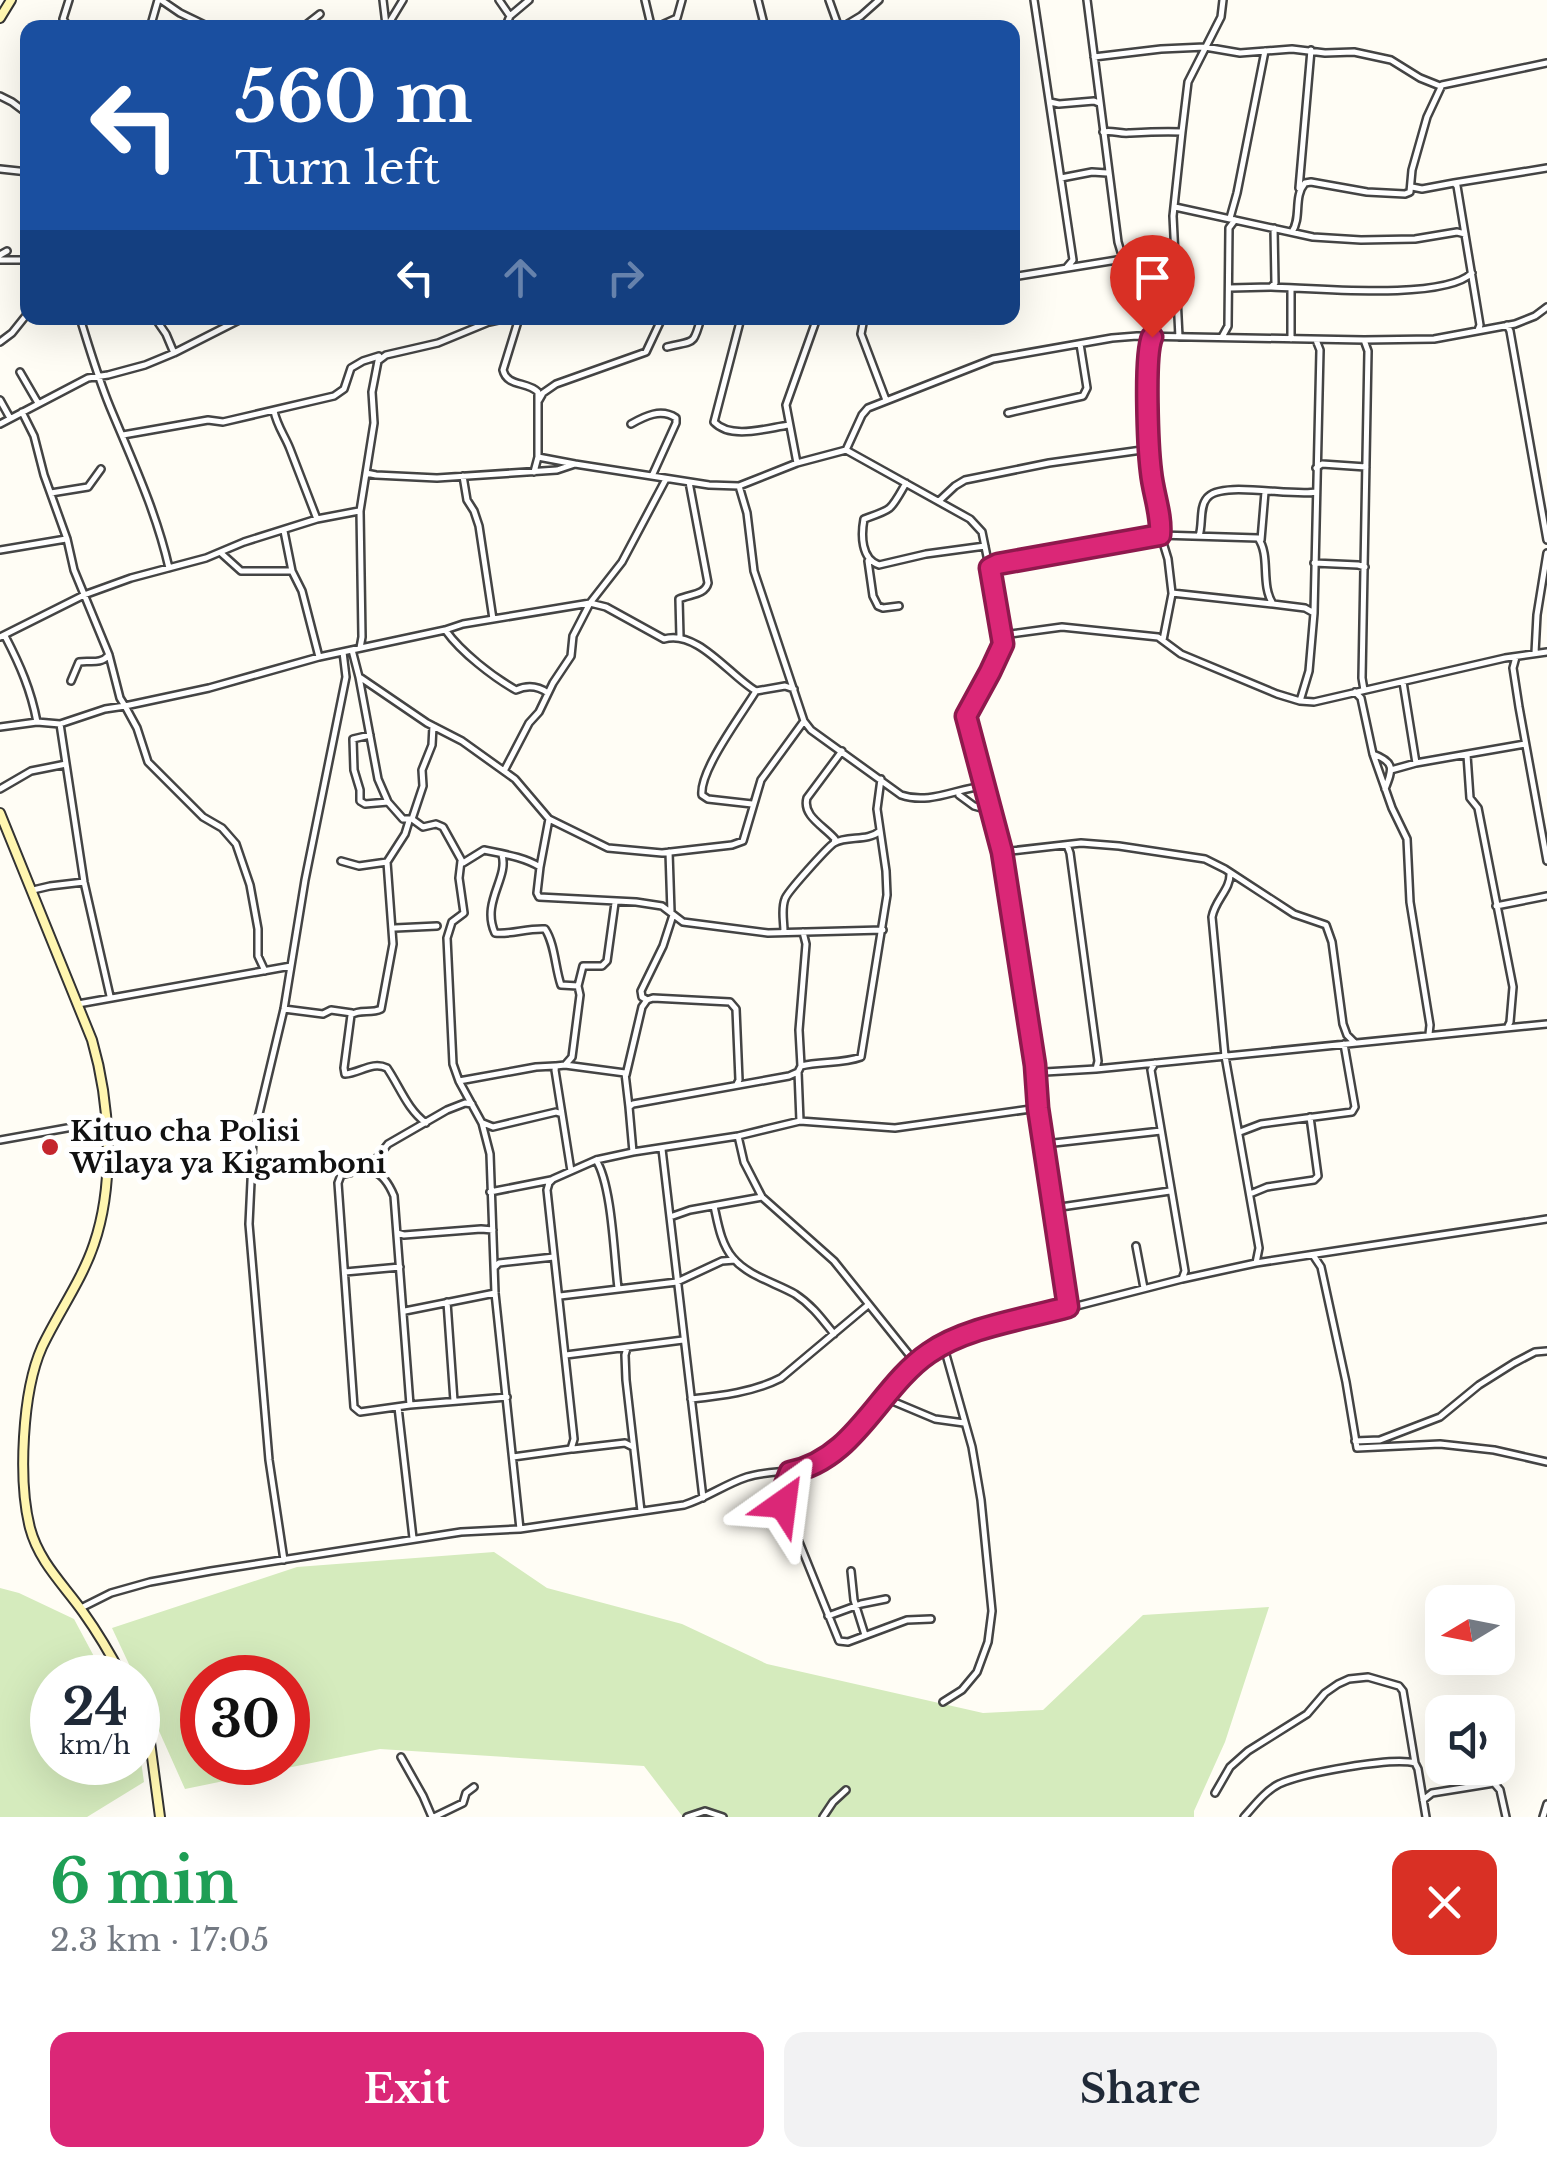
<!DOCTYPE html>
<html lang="en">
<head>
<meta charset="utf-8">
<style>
  :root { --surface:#fff; --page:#f2f2f3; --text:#1f2937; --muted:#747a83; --accent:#db2777 }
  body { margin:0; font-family:"Libre Baskerville",serif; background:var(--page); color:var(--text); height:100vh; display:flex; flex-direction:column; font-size:38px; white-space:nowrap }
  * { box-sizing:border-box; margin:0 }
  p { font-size:32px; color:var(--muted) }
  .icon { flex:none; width:55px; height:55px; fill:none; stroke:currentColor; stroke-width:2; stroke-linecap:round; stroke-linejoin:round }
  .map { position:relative; height:1817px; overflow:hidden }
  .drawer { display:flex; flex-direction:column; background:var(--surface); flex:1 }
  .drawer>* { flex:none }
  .banner { position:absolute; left:20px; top:20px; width:1000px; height:305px; border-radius:20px; box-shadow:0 10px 40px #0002; background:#1a4fa0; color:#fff; overflow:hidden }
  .needle { width:65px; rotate:260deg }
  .controls { position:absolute; left:1425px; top:1585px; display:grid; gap:20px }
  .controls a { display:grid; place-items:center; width:90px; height:90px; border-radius:20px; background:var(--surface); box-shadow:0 10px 40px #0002; font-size:50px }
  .speed { position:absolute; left:30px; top:1655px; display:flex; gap:20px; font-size:50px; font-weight:700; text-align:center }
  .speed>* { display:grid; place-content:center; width:130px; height:130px; border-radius:50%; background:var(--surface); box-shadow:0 10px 40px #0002; line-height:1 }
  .speed small { font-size:25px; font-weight:400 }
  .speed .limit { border:15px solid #d22; background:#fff; color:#111 }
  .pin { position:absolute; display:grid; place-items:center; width:85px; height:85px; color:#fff; margin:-102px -42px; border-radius:50% 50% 50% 0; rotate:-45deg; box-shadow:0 0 10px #0007 }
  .pin .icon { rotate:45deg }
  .me { position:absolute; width:110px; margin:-55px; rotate:31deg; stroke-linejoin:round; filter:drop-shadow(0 0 8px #0008) }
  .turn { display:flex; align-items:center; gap:35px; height:210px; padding:0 50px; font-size:45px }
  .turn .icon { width:130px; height:130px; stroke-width:2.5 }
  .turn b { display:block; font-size:70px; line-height:85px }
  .lanes { display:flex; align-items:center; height:95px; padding:0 50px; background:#0003; justify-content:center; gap:50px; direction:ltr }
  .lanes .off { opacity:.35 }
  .round { display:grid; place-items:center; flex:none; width:105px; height:105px; border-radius:20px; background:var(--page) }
  .headline { display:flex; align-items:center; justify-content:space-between; height:170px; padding:0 50px }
  h1 { font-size:60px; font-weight:700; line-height:75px; color:#1e9e55 }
  .button { display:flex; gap:20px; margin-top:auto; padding:20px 50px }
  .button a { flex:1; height:115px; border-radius:20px; background:var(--accent); color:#fff; font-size:40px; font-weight:700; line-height:115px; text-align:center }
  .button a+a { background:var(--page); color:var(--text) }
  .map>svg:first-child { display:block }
  .green { fill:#d5ebbd; fill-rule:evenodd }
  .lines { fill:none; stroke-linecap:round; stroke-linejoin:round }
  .street-casing { stroke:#444; stroke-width:10 }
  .secondary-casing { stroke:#333; stroke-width:12 }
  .street { stroke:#fff; stroke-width:5 }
  .secondary { stroke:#fff6b0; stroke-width:8 }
  .route-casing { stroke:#8e194d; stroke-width:25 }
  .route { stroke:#db2777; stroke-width:18 }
  .poi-dot { fill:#c4262e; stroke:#fff; stroke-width:4 }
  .labels { text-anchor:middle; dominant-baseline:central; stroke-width:10; stroke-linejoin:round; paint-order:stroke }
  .poi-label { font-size:28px; font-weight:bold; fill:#111; stroke:#fff; text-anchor:start }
</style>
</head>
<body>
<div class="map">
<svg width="1547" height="1817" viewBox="0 0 1547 1817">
  <rect width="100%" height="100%" fill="#fffdf5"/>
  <path class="green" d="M494,1552L547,1588L682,1624L767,1664L983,1713L1043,1710L1143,1615L1269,1607L1225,1742L1194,1811V1817H683L644,1766L380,1749L185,1789L138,1684V1678L135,1677L112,1628L297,1567ZM202,1678H288V1762H202Z
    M0,1588L19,1593L74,1619L105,1677L52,1678V1762H138V1740L144,1782L87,1817H0Z"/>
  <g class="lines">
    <defs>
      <path id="street" d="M161,0L180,13L211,28
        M383,0L386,25
        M499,0L510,16L505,28
        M645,0L650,21L649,28
        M758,0L765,28
        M829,0L839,28
        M1034,0L1073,260L1067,267
        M1087,0L1118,242L1121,252L1129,258
        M510,16L529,0
        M69,28L63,19L69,0
        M150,28L158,0
        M302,28L320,14
        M386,28L403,0
        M655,28L677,18L682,0
        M841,28L861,16L879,0
        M1094,57L1161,49L1205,47L1240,53L1292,49L1325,53L1354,52L1391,60L1420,78L1440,86
        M0,96L12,102L28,114
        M1050,102L1059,104L1094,101L1099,103
        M1103,132C1113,130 1119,134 1129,133C1147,132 1164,131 1182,132
        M0,169L28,172
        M1061,178L1092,172L1107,173
        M1454,183L1547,168
        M1412,187L1422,189L1454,183L1457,186L1480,325L1478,330
        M1299,188L1311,50
        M1175,207L1313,237L1361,240L1415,239L1457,232L1465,234
        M1230,218L1237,193L1265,51
        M1292,232C1302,217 1293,197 1305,183L1311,182L1367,192L1405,194L1410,192L1412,170L1427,117L1442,85L1547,63
        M0,255L7,251
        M0,260H28
        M1012,277L1129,258L1175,261
        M1271,287C1313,288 1443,301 1472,273
        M1230,288L1271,287L1275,283L1274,228
        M1291,288V339
        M80,318C89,347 98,378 110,407C132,460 156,511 169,568
        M155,318L166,334L174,353
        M519,318L503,370C507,387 527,381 538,392V457L534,472
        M741,318L714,422C731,440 767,428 789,425
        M864,318L861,334L886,400
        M1507,325L1510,331L1547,540
        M1152,337L1148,355L1149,449L1150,471L1160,524V535
        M1179,337L1173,216L1182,132L1188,82L1221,17L1223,0
        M1222,337L1228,326L1229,228L1235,220
        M1364,340L1368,351L1362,678L1364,690
        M0,342L12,333L28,313
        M667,347C694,340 693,347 701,318
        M20,372L38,403
        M0,400L10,418
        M539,400L543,393L556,384L646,352L662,318
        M274,411C277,426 285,436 290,449C299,472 308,496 317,519
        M22,412L34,436L44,475L67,539L74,570L109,655C100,665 90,660 79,662L71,681
        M1008,413L1083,396L1087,388L1080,344
        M0,424L88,378L108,375L145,365L174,353L243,318
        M631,424C645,416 661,408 676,418V423L652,476
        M123,435L208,420L223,422L334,396L344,389L351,368L363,361L379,356
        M846,450L970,519L982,532L1003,635C1002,664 979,691 966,716L1002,852L1037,1079
        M538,457L575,464
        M797,463L786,405L817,318
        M1316,468L1322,464L1366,467
        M366,473L376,475L437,478L557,470L575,464L709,485L739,486L797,463L846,450L862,415L868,408L993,359L1112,338L1137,336L1364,340L1434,339L1515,324L1535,316L1547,307
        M463,476L467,500L474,511L479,526L493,619
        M906,483C890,511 893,509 864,519C861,535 861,559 879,565L926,554L985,546
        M739,486L747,513L754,571L804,721L811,730L901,795C930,805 957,788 985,786
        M51,493L88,487L101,469
        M939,501L955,486L965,480L1049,463L1149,449
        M284,531L292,571L302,591L319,657
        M1161,536L1168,559L1172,593L1273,604
        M1199,536C1203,525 1199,507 1207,498C1220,480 1292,497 1316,492
        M1261,540L1265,492
        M0,550L66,539
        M221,553L241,571H292
        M868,561L873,596L878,606L883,608L899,606
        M1314,563L1358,565L1365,567
        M991,567L998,564L1160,535L1258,538C1271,556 1260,584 1273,604L1305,608L1314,613L1309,671L1300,701
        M1314,613L1320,350L1316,340
        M446,631C461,652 493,677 516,690C527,685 538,686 548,693
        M1003,635L1062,627L1158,637L1181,654L1277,694L1300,701L1314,702L1505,658L1547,652
        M5,636C20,665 31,690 37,722
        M0,637L84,595L131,578L206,558L244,542L317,519L359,511
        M680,637L679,599C690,594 705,595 708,583L689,482
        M1163,640L1172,594
        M360,648L362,637L360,511L374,423L372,392L378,361L386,355L438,343L489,322L507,318
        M352,650L359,677L378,779L388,802L403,819H412L423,827L436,824L443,827L463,863L484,850C503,854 524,857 540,867L537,893L539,897L636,902L662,906L683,922L768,933L883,930
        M1535,653L1537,615L1547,553
        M109,655L120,698L125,706L209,688L319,657L445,630L463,624L590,603L606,607L664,639C697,629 730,676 756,691L785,686L794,689
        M1516,657L1513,668L1519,707L1547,861
        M361,678L427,723L462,741L515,779L549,819L608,848L662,853L732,845L743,841L761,780L804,721
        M1403,682L1416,763
        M1355,692L1361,698L1373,754L1392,808L1407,839L1410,902L1430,1025L1429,1034
        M60,724L84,882L110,996
        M0,727L37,722L60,724L105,709L125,706L137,728L148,762L203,817L222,828L236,844L250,885L258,929V956L265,971
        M370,735L353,739L354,770L360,790V801L365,804L388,802
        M1373,754C1395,762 1393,769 1385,789
        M1467,755L1470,798L1478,808L1513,987L1510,1022L1508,1026
        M1391,770L1416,763L1525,744
        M504,771L529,723L539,712L553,683L571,656L573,636L590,603L622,562L666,479
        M0,789L31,771L66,764
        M959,795L974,806L992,811
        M752,804L708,799L702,795C699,771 742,714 756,691
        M412,819L423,786L422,770L432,745L433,726
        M409,821L405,834L387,862L393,944L381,1009C371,1014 360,1009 351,1015L344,1068L345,1074C360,1073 372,1061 387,1068C400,1087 407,1109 426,1123
        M834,843L835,839C824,826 802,816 807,798L842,751
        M1067,845L1070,853L1098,1061L1096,1069
        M669,852L671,912
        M1002,852L1081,843L1119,846L1205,859L1225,869L1294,914L1326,925L1332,942L1343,1024L1347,1035L1354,1042
        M502,855C509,878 481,902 495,933C510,935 527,928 545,929C555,944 555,968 561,985L578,986L580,995L572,1057L565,1065L556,1066L555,1070L571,1171
        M341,861L359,866L387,862
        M461,861L459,878L464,913L452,922L447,938L453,1064L459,1081L482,1123L490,1154L495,1293L520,1529
        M540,867L549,819
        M1230,873C1231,889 1215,900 1212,917L1225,1056L1259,1248L1256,1263
        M33,890L50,886L84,882
        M1496,906L1547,896
        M395,928L437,926
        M784,932C784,921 781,909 785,899C787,892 827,848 834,843C848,835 867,842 880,831
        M578,986L583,966H602L607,961L615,903
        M647,1000L642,997L641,991L663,946L673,915
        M78,1004L291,966
        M284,1009L323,1014L331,1010L352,1013
        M1155,1063L1151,1070L1185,1271L1182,1279
        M565,1065L625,1073L629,1107
        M801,1066L799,1030L806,944L803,932
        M798,1072L800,1121
        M626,1075L642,1007L647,1000L653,998L730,1002L736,1009L739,1080L737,1084
        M459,1081L536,1067L555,1066
        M483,1123L493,1127L556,1112L562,1114
        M1240,1132L1261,1124L1352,1112L1355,1107L1344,1044
        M738,1136L744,1162L762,1197L834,1261L915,1362
        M0,1140L106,1121
        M1045,1144L1161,1131
        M662,1149L703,1498
        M633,1152L629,1107L633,1104L789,1076L798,1072L801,1066C820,1061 842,1064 861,1057L887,895L886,871L877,809L881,779
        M596,1160C612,1185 614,1256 618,1288
        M368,1169L388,1144L447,1110L465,1103L472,1104
        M490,1192L551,1180
        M1250,1194L1267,1187L1314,1180L1318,1176L1310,1117
        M714,1206C718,1224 721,1244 733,1258C748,1276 776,1283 795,1294C812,1305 822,1319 834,1334
        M1054,1208L1170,1191
        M670,1217L690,1210L762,1197
        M397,1233L404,1235L481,1229L493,1230
        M1136,1246L1144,1288
        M1313,1255L1321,1267L1346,1382L1357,1448L1440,1444L1494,1450L1547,1462
        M495,1267L499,1263L554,1257
        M345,1272L400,1267
        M560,1296L677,1282L722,1261L735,1260
        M447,1302L454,1401
        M1069,1307L1038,1108L1037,1082L1045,1072L1096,1069L1547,1024
        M405,1311L495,1293
        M627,1348L625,1355L626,1380L641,1511
        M566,1355L683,1340
        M885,1398L935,1419L964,1423
        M691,1399C721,1396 754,1392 781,1378L868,1305
        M410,1405L394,1196C382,1167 369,1167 341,1175L338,1183L354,1407L360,1412L410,1405L507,1397
        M398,1407L413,1538
        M1355,1441L1380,1440L1440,1417L1479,1385L1514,1363L1535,1352L1547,1351
        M573,1449L625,1443L633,1447
        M513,1457L571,1449L574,1439L547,1190L549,1183L553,1179L596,1160L633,1152L738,1136L800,1121L895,1128L1038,1108
        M790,1471L781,1495L782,1500L839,1641L848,1642L907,1620L931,1619
        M284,1560L269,1460L249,1224L253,1139L284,1009L305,880L346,677L343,652
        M851,1571L854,1600L865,1635
        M81,1608L111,1593L150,1582L211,1571L461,1532L520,1529L684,1505C707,1498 725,1484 747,1477C772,1469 798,1475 822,1460C861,1435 882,1391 918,1361C934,1347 953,1340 972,1333L1182,1279L1256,1263L1547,1219
        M828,1616L861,1604L886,1599
        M943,1702L962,1690L977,1672L988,1642L992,1611L981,1500L972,1447L943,1344
        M401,1757L423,1796L432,1817
        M1215,1793L1230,1767L1248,1751L1307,1714L1325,1693L1338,1684L1349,1679L1368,1677L1399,1686L1403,1691L1415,1763
        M1423,1800L1432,1793L1494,1783L1500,1790L1506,1817
        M434,1817L463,1803L466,1793L474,1787
        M687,1817L705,1811L723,1817
        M823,1817L833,1802L846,1790
        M1244,1817C1254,1806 1265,1791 1279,1784C1303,1773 1391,1757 1415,1763L1418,1769L1426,1817
        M1543,1817L1547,1804"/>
      <path id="secondary" d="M0,18L11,0
        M0,813L92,1040C110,1102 115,1183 94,1244C82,1280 58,1313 42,1347C22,1392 18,1481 30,1528C39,1562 64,1585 83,1612C98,1633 111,1655 123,1678
        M138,1709L150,1742L160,1817"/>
    </defs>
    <use href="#street" class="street-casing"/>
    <use href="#secondary" class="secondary-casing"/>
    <use href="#street" class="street"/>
    <use href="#secondary" class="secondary"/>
  </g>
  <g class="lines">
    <defs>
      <path id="route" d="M783,1504L781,1495L790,1472C855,1460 879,1387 929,1353C966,1327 1025,1319 1068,1307L1038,1108L1035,1065L1002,852L966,716L990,672L1003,644L990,568L998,564L1160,535C1162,515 1153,493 1151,472C1148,448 1144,356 1152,337"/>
    </defs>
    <use href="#route" class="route-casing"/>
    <use href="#route" class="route"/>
  </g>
  <circle class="poi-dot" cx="50" cy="1147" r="10"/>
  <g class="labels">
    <g class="poi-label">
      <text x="70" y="1131">Kituo cha Polisi<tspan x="70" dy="32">Wilaya ya Kigamboni</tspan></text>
    </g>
  </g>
</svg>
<div class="controls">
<a><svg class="needle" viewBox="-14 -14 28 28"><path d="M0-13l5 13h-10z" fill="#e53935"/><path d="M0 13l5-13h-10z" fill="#747a83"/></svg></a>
<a><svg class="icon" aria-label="sound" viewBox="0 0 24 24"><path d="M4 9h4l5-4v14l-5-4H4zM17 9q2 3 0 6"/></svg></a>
</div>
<div class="speed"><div>24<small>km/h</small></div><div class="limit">30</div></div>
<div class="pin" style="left:1152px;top:337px;background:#d93025"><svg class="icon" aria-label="arrive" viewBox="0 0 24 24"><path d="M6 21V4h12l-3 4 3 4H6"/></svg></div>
<svg class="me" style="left:783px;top:1504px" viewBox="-20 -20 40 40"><path d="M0-17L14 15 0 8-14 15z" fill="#db2777" stroke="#fff" stroke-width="4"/></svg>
<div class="banner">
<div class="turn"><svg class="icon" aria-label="left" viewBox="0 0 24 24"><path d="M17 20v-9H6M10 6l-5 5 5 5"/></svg><div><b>560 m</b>Turn left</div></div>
<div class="lanes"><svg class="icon" aria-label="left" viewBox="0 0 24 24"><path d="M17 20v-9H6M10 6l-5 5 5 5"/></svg><svg class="icon off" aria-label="ahead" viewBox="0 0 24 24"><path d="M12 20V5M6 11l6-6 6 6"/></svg><svg class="icon off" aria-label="right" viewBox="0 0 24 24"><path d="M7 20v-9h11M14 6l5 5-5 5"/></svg></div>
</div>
</div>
<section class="drawer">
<div class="headline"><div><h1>6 min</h1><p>2.3 km · 17:05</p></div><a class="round" style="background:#d93025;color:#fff"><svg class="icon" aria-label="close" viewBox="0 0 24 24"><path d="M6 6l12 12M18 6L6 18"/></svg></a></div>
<div class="button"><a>Exit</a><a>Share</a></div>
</section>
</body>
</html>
